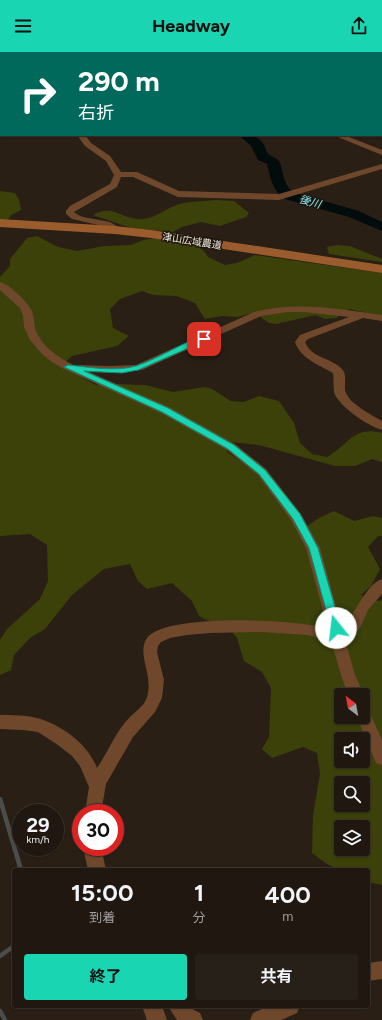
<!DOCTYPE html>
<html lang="ja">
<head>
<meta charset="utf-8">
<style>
  :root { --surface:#1f1710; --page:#272019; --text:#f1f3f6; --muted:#a19f9f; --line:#3c3630; --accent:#1ad5b2 }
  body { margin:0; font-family:Figtree,"Noto Sans JP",sans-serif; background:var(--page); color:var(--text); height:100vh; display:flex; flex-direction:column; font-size:15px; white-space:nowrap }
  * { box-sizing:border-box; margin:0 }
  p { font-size:13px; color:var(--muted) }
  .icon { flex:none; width:22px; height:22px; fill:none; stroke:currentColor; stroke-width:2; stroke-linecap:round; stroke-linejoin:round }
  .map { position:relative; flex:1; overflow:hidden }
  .drawer { position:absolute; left:12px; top:816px; width:358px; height:140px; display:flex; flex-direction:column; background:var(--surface); border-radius:4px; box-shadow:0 1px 3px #0004,0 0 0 1px var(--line) }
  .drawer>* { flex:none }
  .guide { position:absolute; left:0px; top:0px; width:382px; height:84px; box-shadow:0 1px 3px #0004,0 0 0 1px var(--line); background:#00695c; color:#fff; overflow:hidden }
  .needle { width:26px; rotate:328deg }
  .controls { position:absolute; left:334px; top:636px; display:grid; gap:8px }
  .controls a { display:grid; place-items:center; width:36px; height:36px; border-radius:4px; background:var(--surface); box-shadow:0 1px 3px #0004,0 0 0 1px var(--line); font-size:20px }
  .speed { position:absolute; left:12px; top:752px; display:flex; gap:8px; font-size:20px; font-weight:700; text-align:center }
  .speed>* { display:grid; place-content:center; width:52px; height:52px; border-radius:50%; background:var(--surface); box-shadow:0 1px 3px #0004,0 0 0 1px var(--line); line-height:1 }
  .speed small { font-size:10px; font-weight:400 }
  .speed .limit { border:6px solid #d22; background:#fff; color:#111 }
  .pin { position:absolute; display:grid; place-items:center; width:34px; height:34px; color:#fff; margin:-17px; border-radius:8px; box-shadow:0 2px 6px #0006 }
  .me { position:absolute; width:44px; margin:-22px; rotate:344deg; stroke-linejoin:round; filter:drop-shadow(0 0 3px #0008) }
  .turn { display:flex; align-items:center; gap:14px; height:84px; padding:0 12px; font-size:18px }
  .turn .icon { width:52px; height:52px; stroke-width:2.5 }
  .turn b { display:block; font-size:28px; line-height:34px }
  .eta { display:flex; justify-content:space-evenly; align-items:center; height:68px; text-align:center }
  .eta b { font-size:24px; font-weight:700; line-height:28px }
  .button { display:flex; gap:8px; margin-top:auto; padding:8px 12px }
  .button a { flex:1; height:46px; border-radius:4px; background:var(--accent); color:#111; font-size:16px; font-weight:700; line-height:46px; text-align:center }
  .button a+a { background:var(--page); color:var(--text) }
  header { display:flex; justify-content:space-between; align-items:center; height:52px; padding:0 12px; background:var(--accent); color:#111; font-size:18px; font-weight:700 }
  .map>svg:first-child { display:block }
  .green { fill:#3b4109; fill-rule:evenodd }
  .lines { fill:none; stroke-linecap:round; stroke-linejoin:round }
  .stream { stroke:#494e4c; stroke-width:4.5 }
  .river { fill:#020c0d; fill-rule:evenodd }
  .street { fill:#6f482c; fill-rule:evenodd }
  .secondary { fill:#9b5c2d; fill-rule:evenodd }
  .route { fill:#1ad5b2; stroke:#118a74 }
  .labels { text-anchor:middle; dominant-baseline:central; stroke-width:3; stroke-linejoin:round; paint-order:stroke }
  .far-street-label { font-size:10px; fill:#eee8e0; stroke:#1f160c }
  .far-water-label { font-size:11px; font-style:italic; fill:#89effb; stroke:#1f160c }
</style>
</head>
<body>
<header><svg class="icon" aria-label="menu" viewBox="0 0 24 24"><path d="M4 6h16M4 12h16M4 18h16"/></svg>Headway<svg class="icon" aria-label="share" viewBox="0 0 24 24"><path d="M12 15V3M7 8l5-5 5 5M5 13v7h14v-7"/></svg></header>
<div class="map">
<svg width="382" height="968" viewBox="0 0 382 968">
  <rect width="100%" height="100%" fill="#291f15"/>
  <path class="green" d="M0,139L15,141L19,148L21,158L11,163L8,168H0Z
    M217,148L234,149L249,161L246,165L220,174L201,170L182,175L173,180L131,176L93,163C113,151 123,169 143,167C157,166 167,155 180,152C191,149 205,149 217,148Z
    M37,184L58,195L77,199L104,194L131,193L143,188L158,186L190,190L204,199L208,205L225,213L237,211L255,203L382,221V264L349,257L336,266L325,267L316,263L276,272L269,271L259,264L248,262L238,265L222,264L205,267L195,251L176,244L153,243L142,239L120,247L110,257L113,276L129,284L117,294L72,304L61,314L96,333L116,332L145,333L173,340L205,335L212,337L231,349L244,350L259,344L279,349L294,371L300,391L312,402L327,405C348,393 354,373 382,381V410L372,407L355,414H335L259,393L230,390L227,400L255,419L281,448L301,478L321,465L334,459L354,469L373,464L382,466V484H378L368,495L380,517L371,534L361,543L378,549L382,548V833L368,830V818H340L327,812L312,801L313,763L320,722L317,701L303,695L272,706L262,697L269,685L271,636L262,620L244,609L237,586L227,574L215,572L199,564L192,549L172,531L147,537L138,529L130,512L104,517L72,543L45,577L30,586L14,603L11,618L0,623V588L7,577L40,547L48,529L47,493L30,482L0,484V225L10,214V207L27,186ZM341,643H363V665H341ZM341,687H363V709H341ZM341,731H363V753H341ZM341,775H363V797H341Z
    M337,193L350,194L382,207V210L329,202L327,195Z"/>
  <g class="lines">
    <path class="stream" d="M0,747L21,818
      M0,904L14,894
      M0,959L5,968"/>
    <path class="river" d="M73,0H85V1H73Z
      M239,83C251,83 259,83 265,95C266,98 267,102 270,103C274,106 278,106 280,111C284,122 283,134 295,141L359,159L382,170V179L349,165L285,147C273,140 270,125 267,112L258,108L251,94Z"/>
    <path class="street" d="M124,0H132V1H124Z
      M0,53H1V57H0Z
      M77,83H85L91,91L110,104L121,120H137L179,139L279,142L382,112V117L279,148L178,145L133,125H121L117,135L74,160L78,163L83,165L110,170L115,173L120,178L115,181L103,174L72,167L66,162V159L70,154L110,132L114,123L106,109L85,94Z
      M333,83H344L382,98V103Z
      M0,230C9,232 28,250 32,259C35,267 33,275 38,283C45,297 62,308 76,314L80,313L109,314L136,313L254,260C297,249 339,257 382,263V269L363,266L308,287L305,290C311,306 332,306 342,317C348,323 343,334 346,341C350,352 372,363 382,369V378C368,374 338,354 334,340C333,334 334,327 333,321C319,313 300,306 295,290L300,283L349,265L304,260H288L261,264L142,318L116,321L89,320L169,355L235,392L266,417L301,462L320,496L342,576C354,564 366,532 382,527V542L368,558L360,576L346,591L355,623L364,643L363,644L348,643L341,623L332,592L320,586L307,583L262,580L210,581L187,583L170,586L161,590L158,594L157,600L164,628L162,646L155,660L133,685L106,732L101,761H85L89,735L80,714L72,704L58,693L38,680L23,678L0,677V663C12,663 25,663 37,666C62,673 88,692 97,716C108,700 116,679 130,665C136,659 145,653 147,645C154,623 136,602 147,586C165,561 300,567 328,577L306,496L291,468L258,423L227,398L161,361L64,317L52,310L41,301L30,288L24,275L23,263L20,256L0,238Z
      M363,655L368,657L382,688V713L376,711L357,665H363Z
      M83,795H101L106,818H88Z
      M382,909V927L368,929V911Z
      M142,954H162L167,968H147Z
      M168,954H190L194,958L200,961L203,968H177Z
      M269,954H300L297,961L281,968H250L253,961Z"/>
    <path class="secondary" d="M0,167L115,174L151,178L382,213V221L151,186L115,182L0,175Z"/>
  </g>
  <path class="route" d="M204,284L207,285V288L138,318L122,321L84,319L168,356L234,393L265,418L300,462L318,496L341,576L339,579H332L331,576L309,496L293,467L259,422L228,397L162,360L64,315L68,313C90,315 114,320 136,314C160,306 181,291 204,284Z"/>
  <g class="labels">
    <g class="far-street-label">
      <text transform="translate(192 189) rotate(9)">津山広域農道</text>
    </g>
    <g class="far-water-label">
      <text transform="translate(310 150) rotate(16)">後川</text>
    </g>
  </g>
</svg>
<div class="controls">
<a><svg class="needle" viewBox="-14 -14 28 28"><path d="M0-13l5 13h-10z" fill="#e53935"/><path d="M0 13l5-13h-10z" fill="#a19f9f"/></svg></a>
<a><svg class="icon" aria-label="sound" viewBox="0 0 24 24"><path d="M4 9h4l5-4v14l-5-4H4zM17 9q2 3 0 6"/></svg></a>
<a><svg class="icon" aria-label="search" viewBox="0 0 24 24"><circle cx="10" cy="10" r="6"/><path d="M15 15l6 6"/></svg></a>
<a><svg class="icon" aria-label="layers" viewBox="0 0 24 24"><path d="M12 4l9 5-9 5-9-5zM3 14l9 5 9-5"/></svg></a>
</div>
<div class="speed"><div>29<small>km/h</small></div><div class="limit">30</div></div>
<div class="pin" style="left:204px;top:287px;background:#d93025"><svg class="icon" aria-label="arrive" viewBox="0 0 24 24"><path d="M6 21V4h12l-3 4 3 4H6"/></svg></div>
<svg class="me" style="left:336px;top:576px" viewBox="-20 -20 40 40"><circle r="19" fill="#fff"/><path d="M0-13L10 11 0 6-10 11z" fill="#1ad5b2"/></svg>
<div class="guide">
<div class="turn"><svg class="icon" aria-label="right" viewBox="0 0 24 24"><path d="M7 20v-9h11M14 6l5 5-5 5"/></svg><div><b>290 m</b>右折</div></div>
</div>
<section class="drawer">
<div class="eta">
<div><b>15:00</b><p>到着</p></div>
<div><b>1</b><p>分</p></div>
<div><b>400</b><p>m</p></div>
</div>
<div class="button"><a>終了</a><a>共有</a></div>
</section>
</div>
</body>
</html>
